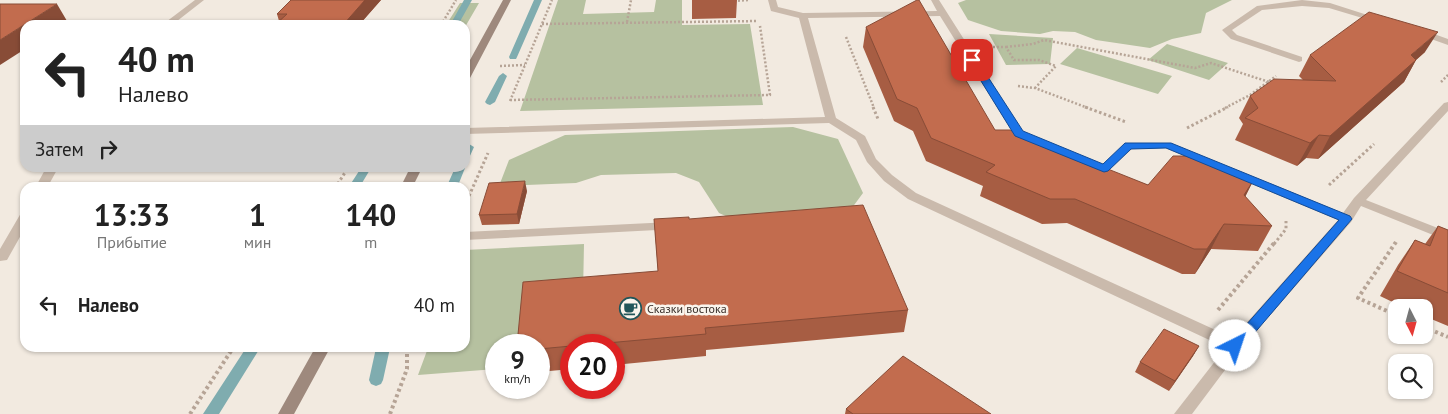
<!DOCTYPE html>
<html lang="ru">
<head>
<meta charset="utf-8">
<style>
  :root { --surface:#fff; --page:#f2f2f2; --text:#222; --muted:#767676 }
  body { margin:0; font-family:"PT Sans",sans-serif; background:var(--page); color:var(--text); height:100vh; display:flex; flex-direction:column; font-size:19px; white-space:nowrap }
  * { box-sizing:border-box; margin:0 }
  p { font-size:16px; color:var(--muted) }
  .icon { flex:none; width:28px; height:28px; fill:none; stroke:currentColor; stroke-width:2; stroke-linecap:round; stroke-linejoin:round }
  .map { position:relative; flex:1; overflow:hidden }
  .side { position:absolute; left:20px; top:182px; width:450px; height:170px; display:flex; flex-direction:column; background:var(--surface); border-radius:15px; box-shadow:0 1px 4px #0004 }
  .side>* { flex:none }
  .hud { position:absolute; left:20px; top:20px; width:450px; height:152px; border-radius:15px; box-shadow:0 1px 4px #0004; background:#fff; color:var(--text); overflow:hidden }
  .needle { width:32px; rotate:174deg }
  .buttons { position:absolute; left:1388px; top:299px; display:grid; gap:10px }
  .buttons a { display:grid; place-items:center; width:45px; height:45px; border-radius:10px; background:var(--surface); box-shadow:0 1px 4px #0004; font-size:25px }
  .speed { position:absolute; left:485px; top:334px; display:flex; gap:10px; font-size:25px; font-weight:700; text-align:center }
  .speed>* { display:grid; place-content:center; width:65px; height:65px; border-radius:50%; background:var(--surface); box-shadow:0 1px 4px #0004; line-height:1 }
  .speed small { font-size:12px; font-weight:400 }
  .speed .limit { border:8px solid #d22; background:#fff; color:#111 }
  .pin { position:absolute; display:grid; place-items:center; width:42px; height:42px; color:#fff; margin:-21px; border-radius:10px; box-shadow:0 2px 8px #0006 }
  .me { position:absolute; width:55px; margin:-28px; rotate:41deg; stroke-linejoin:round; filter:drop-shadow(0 0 4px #0008) }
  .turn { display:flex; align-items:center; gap:18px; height:105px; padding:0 15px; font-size:22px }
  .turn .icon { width:65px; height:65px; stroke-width:2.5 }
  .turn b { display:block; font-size:35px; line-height:42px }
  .then { display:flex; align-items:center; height:48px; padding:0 15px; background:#0003; gap:10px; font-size:19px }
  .eta { display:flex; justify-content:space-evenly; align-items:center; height:85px; text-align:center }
  .eta b { font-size:30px; font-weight:700; line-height:35px }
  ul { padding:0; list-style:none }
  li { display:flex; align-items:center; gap:15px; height:75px; padding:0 15px }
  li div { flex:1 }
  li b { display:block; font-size:19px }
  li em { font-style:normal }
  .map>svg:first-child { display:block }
  .green { fill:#b6c1a0 }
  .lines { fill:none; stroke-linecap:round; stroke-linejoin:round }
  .stream { fill:#7facaf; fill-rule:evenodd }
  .path-far2 { stroke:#b6a496; stroke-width:2.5; stroke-dasharray:2 2; stroke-linecap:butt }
  .path-far1 { stroke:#b6a496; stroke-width:3; stroke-dasharray:2.5 2.5; stroke-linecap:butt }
  .path { stroke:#b6a496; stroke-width:4; stroke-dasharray:3 3; stroke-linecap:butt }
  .lane { fill:#cabaac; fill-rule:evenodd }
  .street { fill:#cabaac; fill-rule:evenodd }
  .secondary { fill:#9e897d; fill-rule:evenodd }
  .wall { fill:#a75d43 }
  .shaded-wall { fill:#884c37 }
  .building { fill:#c26c4e; stroke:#884c37 }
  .route { fill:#1a73e8; stroke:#114b97 }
  .labels { text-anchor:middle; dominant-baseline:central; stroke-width:5; stroke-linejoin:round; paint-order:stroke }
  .poi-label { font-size:12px; fill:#392f2a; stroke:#faf4ec; text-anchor:start }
</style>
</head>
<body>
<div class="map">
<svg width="1448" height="414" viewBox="0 0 1448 414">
  <rect width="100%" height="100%" fill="#f2eae0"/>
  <path class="green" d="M558,0H586L583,14L654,12L656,0H682V25L750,24L763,105L520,111Z
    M966,0H1232L1206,13L1201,33L1172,39L1150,48L1096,40L1075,32L1053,31L1040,34L1001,31L968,20L958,3Z
    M460,3H479L465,27V25H446Z
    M989,34L1053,38L1050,64L1006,65Z
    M1167,44L1228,63L1209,80L1148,60Z
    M1077,48L1172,76L1158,94L1060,64Z
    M793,127L838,139L863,193L846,216L739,222L719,213L699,182L676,173L601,175L576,183L499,186L509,160L565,135Z
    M584,244L583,294L517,345H496V369L418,375L428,348H465V250Z"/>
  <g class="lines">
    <path class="stream" d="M464,0H472L458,25H450Z
      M534,0H542L517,57L516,59H510L509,57Z
      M503,73L507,76L495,102L490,105L487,104L485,102L499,76Z
      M469,144L474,147L469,158L465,159V145Z
      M361,168H371L359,188H348Z
      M455,168H465L457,188H446Z
      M246,348H260L219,414H203Z
      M376,348H390L383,380L381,384L376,386L371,384L369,380Z"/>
    <path class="path-far2" d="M734,1L750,0
      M627,22L631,0
      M542,24L757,21
      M441,25L456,0
      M846,37L874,108
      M993,47H1006L1014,60H1039L1056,66L1035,88
      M1006,47L1033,44L1044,40L1195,68L1211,63L1269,82
      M500,66L525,65
      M1441,82L1448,75
      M1018,86L1035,88L1088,108
      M510,100L770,95L760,26
      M510,101L552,0
      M1225,108L1250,95L1276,76"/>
    <path class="path-far1" d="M873,107L878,119
      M1085,107L1126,122
      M1187,128L1228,107
      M1329,185L1374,144
      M335,188L348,168
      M465,205L488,153
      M1274,244L1286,229V221"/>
    <path class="path" d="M1396,242L1358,298L1396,315
      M1218,310L1275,242
      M1424,327L1448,337
      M190,414L233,348
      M390,414L407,369V348"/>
    <path class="lane" d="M195,0H204L172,25H162Z
      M768,0H776L778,7L803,13L937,11L931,0H939L1023,132L1056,145L1058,147L1056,149H1048L1015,136L940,16L808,18L836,118L865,136L876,159L892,175L916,193L1233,338L1338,220L1165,148L1132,149L1108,171H1100L1087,165L1085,163L1087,161L1091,160L1103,164L1125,144L1129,143H1171L1343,213L1354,198L1444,103L1448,102V111L1366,200L1448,232V241L1361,206L1351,222L1240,350L1235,352L908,199L884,181L867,162L856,140L829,123L465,134V128L825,117L799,18L771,11Z
      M1302,0L1330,3L1383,20L1379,23L1329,8L1302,6L1262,10L1232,30L1237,35L1302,57V61L1299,62L1231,39L1222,30L1257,6Z
      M1420,29L1448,39V45L1417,34V30Z
      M46,168H58L47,188H35Z
      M25,212V228L7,260L0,261V249L21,213Z
      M671,222L677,226L676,229L465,240V232Z"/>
    <path class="street" d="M1235,340L1240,342L1243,346L1192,414H1174L1230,342Z"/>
    <path class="secondary" d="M503,0H511L470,78L465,81V69Z
      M410,168H422L412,188H400Z
      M315,348H330L294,414H278Z"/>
  </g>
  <path class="wall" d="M291,0H381L359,25H275L279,21L277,14Z
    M692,0H737L736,18L692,19Z
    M866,27L995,130L1148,185L1253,181L1245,197L1272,226L1258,251L1211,249L1195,274H1182L1067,223L1042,224L980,196L983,186L926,161L913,131L894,121L863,47Z
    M1425,52L1416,60L1404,82L1318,159L1306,158L1297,166L1235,140L1243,124L1239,118L1250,96L1303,80L1299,76L1310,55Z
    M527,191L519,224L482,225L479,215Z
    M654,219H689L908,310L904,332L706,350V356L614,365V345H571V369L539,372V345L658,271Z
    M1438,226L1448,230V326L1424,316V308H1405L1380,296L1398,265L1415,240L1425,244Z
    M1199,346L1193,356L1169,391L1135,372L1140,362Z
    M846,409L991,414H845Z"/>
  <path class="shaded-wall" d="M365,0H381L359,25H343Z
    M57,4L67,21L61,25H25V49L0,65V40Z
    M1438,32L1425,52L1398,76L1411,55Z
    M1416,60L1404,82L1318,159L1330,136Z
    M1319,135L1306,158L1297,166L1310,143Z
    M525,181L527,191L519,224L517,214Z
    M1253,181L1241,205L1244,195Z
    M1224,224L1211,249L1195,274L1207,249Z
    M1199,346L1193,356L1169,391L1175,381Z"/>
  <path class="building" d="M291,0H365L343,25H275L287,14H277Z
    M917,0H919L995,130H1010L1148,185L1173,156H1186L1253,181L1244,195L1272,226L1224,224L1207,249H1194L1075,199H1050L986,172L995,165L931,138L917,108L897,99L866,27Z
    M0,4H57L0,40Z
    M1369,12L1438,32L1411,55L1416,60L1330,136L1319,135L1310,143L1245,118L1258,108L1250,96L1274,79L1336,81L1310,55Z
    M525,181L517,214L479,215L489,183Z
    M863,205L908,310L705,328L706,334L585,345H571V346L539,349V345H517L523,282L658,271L654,219L689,217V219Z
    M1438,226L1448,230V293L1397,271L1415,240L1430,246Z
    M1164,329L1199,346L1175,381L1140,362Z
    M903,356L991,414H853L846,409Z"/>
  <path class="route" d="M972,57L977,60L1023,131L1103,164L1125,143H1171L1350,216L1352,219L1240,350L1235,352L1230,350L1228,346L1230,343L1339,220L1166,148L1131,149L1108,171L1104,172L1015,136L968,60Z"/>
  <defs>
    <symbol id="cafe-ring" viewBox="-11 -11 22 22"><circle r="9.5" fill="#faf4ec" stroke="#215559" stroke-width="1.5"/><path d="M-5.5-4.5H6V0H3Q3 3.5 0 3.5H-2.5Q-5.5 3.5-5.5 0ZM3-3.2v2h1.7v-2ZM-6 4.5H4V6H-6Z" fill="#215559"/></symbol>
  </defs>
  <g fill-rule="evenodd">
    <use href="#cafe-ring" x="618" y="296" width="25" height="25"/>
  </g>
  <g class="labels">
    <g class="poi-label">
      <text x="647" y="308">Сказки востока</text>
    </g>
  </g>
</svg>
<div class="buttons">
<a><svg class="needle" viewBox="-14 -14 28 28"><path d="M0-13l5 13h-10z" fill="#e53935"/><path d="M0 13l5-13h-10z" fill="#767676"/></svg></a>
<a><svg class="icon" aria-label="search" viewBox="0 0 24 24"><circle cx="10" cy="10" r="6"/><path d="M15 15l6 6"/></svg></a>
</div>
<div class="speed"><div>9<small>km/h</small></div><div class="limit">20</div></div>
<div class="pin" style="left:972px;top:60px;background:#d93025"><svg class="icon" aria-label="arrive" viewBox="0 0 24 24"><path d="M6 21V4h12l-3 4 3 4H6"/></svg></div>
<svg class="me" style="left:1235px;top:346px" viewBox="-20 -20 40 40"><circle r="19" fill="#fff"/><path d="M0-13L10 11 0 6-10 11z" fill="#1a73e8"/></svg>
<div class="hud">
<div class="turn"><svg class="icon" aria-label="left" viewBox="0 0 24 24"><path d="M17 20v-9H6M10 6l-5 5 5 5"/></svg><div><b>40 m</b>Налево</div></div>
<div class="then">Затем<svg class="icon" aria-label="right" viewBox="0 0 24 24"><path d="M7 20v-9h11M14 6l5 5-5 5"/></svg></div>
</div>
<section class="side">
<div class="eta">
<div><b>13:33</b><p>Прибытие</p></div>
<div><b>1</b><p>мин</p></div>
<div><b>140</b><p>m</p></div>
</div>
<ul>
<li><svg class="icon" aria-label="left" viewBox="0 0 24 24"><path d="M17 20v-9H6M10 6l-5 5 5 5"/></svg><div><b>Налево</b></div><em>40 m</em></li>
</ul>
</section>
</div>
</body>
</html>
